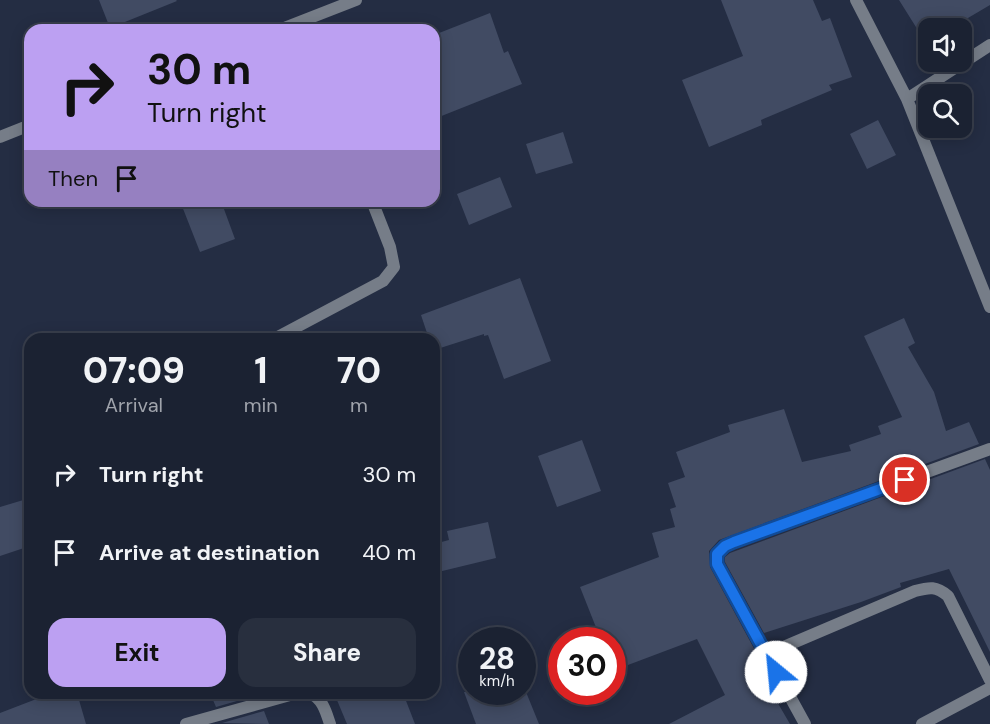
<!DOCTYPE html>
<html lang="en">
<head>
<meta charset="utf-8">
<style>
  :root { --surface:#1b2232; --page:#282f3e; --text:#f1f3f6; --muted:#a0a4ac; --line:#393f4d; --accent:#bca0f2 }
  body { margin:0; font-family:"DM Sans",sans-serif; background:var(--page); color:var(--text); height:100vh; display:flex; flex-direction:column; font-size:22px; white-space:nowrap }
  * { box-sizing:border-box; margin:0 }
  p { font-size:20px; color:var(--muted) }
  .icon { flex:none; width:33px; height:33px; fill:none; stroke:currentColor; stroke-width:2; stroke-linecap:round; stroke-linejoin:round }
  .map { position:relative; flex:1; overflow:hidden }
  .side { position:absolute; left:24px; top:333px; width:416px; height:366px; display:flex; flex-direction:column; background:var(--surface); border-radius:18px; box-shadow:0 3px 15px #0003,0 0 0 2px var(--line) }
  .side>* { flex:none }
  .top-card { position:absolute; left:24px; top:24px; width:416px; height:183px; border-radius:18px; box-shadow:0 3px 15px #0003,0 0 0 2px var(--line); background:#bca0f2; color:#111; overflow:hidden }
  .tools { position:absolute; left:918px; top:18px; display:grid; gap:12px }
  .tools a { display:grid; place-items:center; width:54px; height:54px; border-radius:12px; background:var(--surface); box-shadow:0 3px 15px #0003,0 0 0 2px var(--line); font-size:30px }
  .speed { position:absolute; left:458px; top:627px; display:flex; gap:12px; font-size:30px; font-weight:700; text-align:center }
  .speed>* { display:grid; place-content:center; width:78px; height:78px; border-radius:50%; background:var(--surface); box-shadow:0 3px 15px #0003,0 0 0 2px var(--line); line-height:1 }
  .speed small { font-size:15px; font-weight:400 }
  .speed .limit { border:9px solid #d22; background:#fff; color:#111 }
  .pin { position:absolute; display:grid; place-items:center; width:51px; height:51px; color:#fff; margin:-26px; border:3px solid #fff; border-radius:50%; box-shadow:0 2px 6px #0007 }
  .me { position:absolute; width:66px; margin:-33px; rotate:332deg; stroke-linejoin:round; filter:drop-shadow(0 0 4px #0008) }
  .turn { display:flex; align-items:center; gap:21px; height:126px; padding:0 24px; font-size:27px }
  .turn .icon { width:78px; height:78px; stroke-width:2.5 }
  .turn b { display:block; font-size:42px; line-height:51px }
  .then { display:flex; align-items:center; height:57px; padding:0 24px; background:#0003; gap:12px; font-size:22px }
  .eta { display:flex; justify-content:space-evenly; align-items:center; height:102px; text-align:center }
  .eta b { font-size:36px; font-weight:800; line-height:42px }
  .action { display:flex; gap:12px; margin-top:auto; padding:12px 24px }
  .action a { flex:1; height:69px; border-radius:18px; background:var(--accent); color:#111; font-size:24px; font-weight:800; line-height:69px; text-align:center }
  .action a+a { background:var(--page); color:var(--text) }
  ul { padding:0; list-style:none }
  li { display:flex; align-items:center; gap:18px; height:78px; padding:0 24px }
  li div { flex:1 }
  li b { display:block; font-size:22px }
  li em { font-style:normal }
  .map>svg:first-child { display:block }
  .building { fill:#414b63 }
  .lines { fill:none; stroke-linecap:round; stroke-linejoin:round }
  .service { stroke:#767d88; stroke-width:12 }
  .minor { stroke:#767d88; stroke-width:12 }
  .route-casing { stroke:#114b97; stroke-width:15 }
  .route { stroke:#1a73e8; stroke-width:10 }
</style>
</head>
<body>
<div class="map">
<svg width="990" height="724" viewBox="0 0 990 724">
  <rect width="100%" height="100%" fill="#242d43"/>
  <path class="building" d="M99,0H176L177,1L110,28Z
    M721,0H813L822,21L830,18L852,77L829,85L832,90L761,120L762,125L709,147L682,80L743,56Z
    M899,0H990V5L951,28H928V42L926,43Z
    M490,13L504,53L508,51L522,84L434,119V35Z
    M878,120L896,155L867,169L850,134Z
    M563,132L573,163L536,174L526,144Z
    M500,177L512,207L469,225L457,194Z
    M180,201H221L235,239L200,252Z
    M520,278L551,361L504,379L488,335L484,336V334L434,350V339H429L421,315Z
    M904,318L915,343L908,347L934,392L946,431L969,422L979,444L719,540L709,551L710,567L758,656L752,659L790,724H669L725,695L697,639L612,671V636L601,640L580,587L659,557L652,533L675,527L670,509L676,507L668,483L685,477L676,452L730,432L728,425L784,409L802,462L851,451L849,445L881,434L878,426L902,417L864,336Z
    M582,440L601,491L557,507L538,456Z
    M985,459L990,470V652L949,569L900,583L901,587L861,602L764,633L725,562V557L730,553Z
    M30,498V546L0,556V507Z
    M488,522L496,558L434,573V544L449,540L447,531Z
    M464,692H526L539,724H476Z
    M52,693H77L86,724H0V713Z
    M210,693H257L258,695L216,707Z
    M334,693H403L415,724H347Z
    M264,711L269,724L222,723Z"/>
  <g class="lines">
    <path class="service" d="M274,339L383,281L394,267L390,247L372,201"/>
    <path class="minor" d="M856,0L907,99L990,307
      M279,30L356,0
      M907,99L990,45
      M0,137L30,125
      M767,654L915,591C930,587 936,586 948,596L990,680
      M310,693C323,699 326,712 330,724
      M186,724L297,693
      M805,724L717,564V554L725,546L734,542L990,449
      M922,724L990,688"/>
  </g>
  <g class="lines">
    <defs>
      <path id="route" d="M776,672L717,564V554L725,546L734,542L905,480"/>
    </defs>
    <use href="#route" class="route-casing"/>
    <use href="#route" class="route"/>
  </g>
</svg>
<div class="tools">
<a><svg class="icon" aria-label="sound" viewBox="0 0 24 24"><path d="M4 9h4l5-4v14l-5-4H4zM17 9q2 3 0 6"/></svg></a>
<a><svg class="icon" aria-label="search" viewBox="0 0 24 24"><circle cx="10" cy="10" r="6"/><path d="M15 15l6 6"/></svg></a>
</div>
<div class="speed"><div>28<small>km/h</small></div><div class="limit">30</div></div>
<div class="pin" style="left:905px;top:480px;background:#d93025"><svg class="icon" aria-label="arrive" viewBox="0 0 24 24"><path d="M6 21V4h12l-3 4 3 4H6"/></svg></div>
<svg class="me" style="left:776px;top:672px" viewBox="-20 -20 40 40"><circle r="19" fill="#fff"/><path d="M0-13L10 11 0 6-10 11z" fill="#1a73e8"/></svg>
<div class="top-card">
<div class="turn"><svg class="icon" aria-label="right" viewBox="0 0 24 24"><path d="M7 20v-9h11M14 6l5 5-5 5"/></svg><div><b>30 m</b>Turn right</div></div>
<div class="then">Then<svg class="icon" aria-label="arrive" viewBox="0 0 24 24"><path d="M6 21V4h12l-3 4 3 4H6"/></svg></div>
</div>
<section class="side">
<div class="eta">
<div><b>07:09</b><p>Arrival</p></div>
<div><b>1</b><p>min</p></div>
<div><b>70</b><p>m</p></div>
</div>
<ul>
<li><svg class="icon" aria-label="right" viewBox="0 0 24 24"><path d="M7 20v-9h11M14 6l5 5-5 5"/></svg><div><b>Turn right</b></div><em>30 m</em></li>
<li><svg class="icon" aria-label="arrive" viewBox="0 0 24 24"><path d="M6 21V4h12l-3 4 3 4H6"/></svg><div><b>Arrive at destination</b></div><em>40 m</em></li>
</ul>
<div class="action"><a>Exit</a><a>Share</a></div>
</section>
</div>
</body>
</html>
